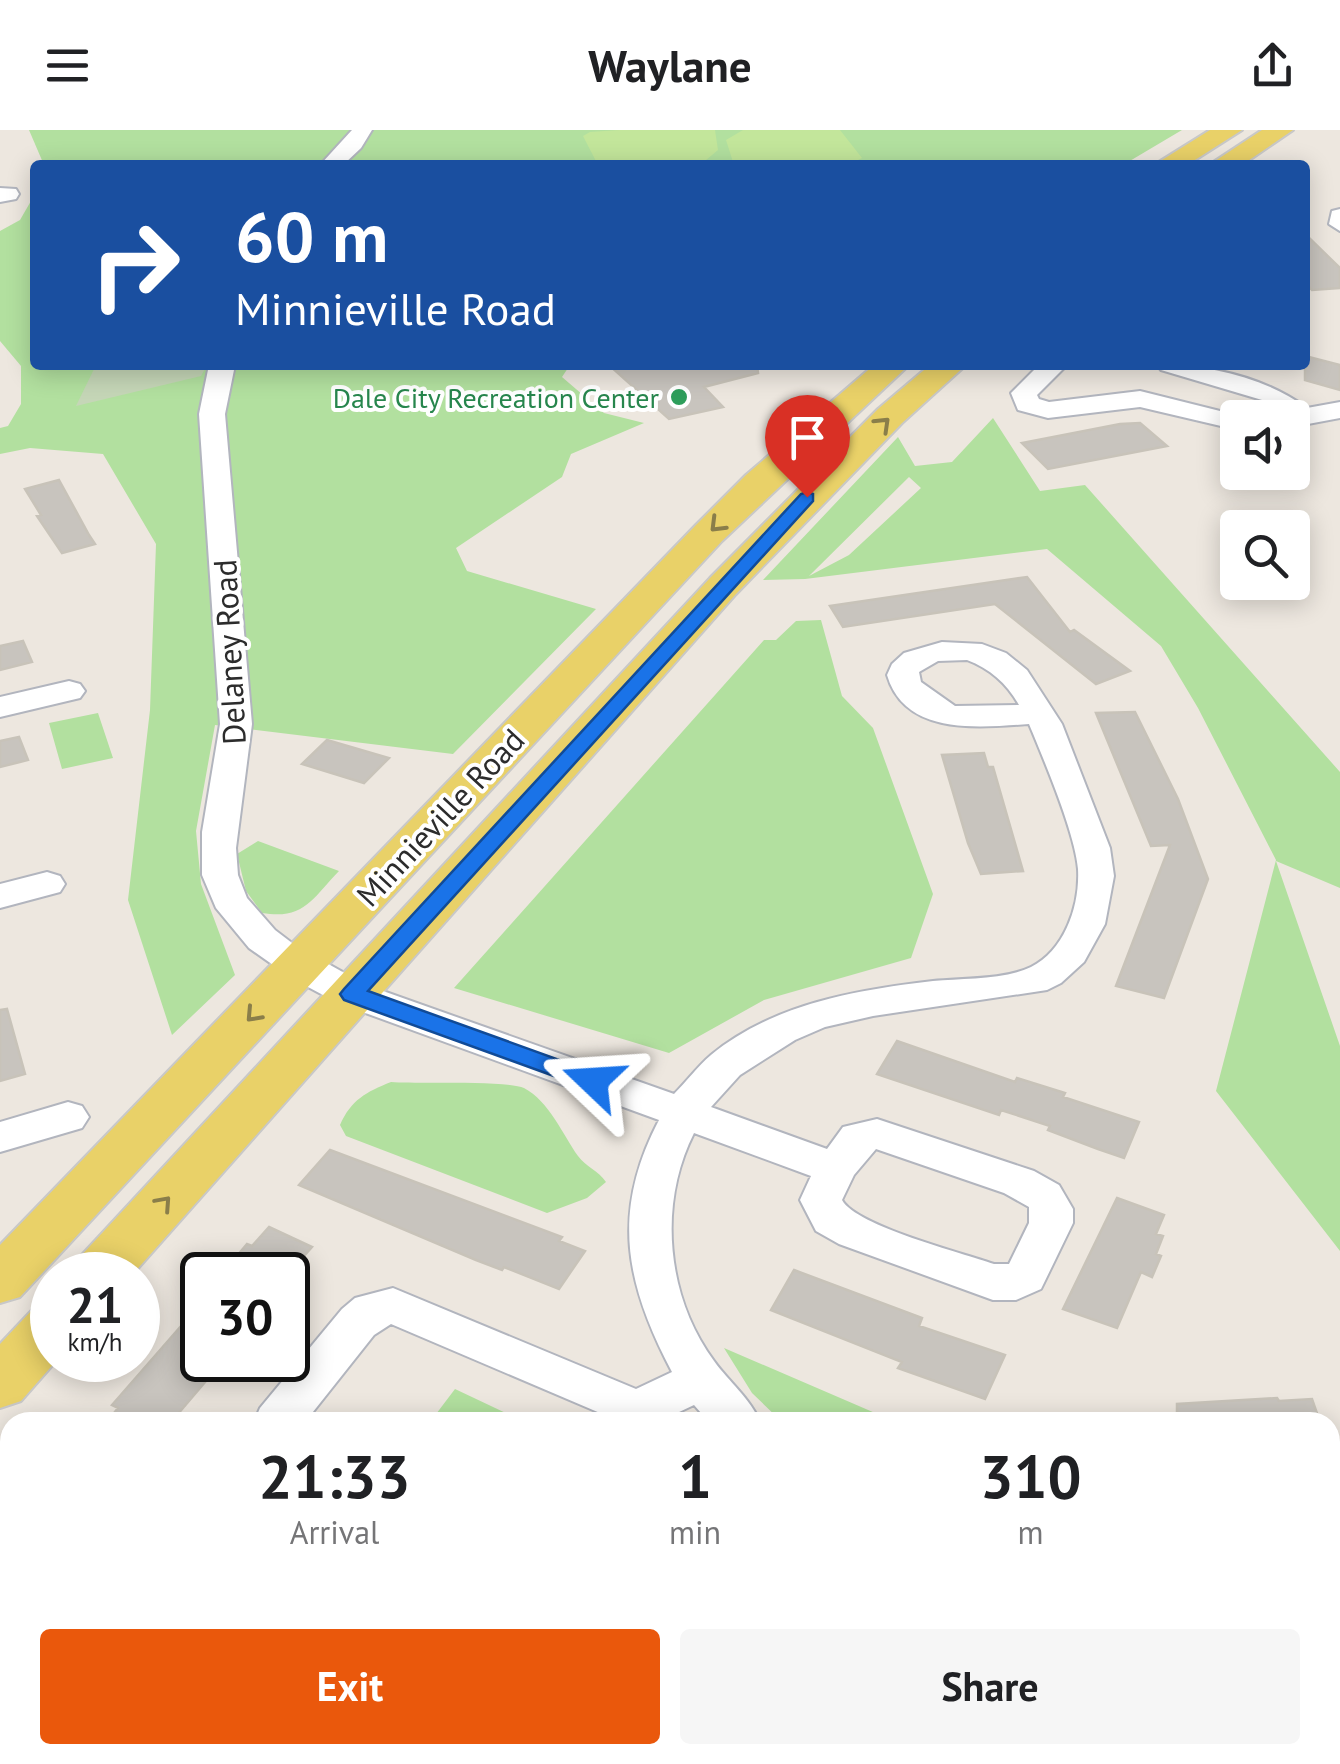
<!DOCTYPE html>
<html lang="en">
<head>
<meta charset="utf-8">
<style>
  :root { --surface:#fff; --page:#f6f6f6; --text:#202124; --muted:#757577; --accent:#ea580c }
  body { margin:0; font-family:"PT Sans",sans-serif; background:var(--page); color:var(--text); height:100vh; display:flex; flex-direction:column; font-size:38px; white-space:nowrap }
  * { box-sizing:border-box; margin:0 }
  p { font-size:32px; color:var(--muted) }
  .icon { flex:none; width:55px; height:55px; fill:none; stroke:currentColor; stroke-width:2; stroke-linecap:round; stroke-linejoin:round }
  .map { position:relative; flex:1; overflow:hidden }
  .drawer { position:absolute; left:0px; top:1282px; width:1340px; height:352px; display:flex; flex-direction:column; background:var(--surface); border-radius:30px 30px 0 0; box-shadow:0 5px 25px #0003 }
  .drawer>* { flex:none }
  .top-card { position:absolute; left:30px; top:30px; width:1280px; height:210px; border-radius:10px; box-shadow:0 5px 25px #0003; background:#1a4fa0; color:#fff; overflow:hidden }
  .controls { position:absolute; left:1220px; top:270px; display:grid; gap:20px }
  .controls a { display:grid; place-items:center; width:90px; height:90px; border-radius:10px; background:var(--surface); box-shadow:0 5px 25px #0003; font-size:50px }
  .speed { position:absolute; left:30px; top:1122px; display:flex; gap:20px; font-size:50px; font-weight:700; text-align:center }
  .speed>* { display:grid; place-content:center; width:130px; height:130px; border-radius:50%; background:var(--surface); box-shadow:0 5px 25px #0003; line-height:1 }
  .speed small { font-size:25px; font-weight:400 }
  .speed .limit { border:5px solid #111; border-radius:15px; background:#fff; color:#111 }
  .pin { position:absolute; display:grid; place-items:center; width:85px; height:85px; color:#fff; margin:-102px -42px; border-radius:50% 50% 50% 0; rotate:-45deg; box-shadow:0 0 10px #0007 }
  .pin .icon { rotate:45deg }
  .me { position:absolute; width:110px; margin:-55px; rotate:290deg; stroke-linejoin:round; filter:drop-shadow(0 0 8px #0008) }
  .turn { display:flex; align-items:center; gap:35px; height:210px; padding:0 40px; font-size:45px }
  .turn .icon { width:130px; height:130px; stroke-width:2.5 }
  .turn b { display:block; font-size:70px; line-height:85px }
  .eta { display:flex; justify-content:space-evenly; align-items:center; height:170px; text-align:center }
  .eta b { font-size:60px; font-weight:700; line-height:70px }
  .primary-button { display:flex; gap:20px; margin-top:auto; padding:20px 40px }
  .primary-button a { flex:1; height:115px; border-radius:10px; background:var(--accent); color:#fff; font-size:40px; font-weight:700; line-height:115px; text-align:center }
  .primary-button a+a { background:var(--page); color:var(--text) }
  header { display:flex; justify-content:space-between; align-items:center; height:130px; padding:0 40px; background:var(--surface); font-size:45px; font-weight:700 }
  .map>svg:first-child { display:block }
  .green { fill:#b2e09f; fill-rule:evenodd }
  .cemetery { fill:#c5d6b7 }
  .pitch { fill:#c3e69b }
  .building { fill:#c8c4be; stroke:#c8c3b9; stroke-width:2.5 }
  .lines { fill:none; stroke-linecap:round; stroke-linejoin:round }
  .minor-casing { stroke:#b2b5be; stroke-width:4 }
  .major-casing { stroke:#c8c8c8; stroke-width:4 }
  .minor { fill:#fff; fill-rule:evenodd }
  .major { fill:#e9d168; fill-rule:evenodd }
  .oneway { stroke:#8a7e4a }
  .route { fill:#1a73e8; stroke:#114b97; stroke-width:2.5 }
  .leisure-dot { fill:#2e9e5b; stroke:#fff; stroke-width:4 }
  .labels { text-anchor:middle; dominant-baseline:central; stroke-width:8; stroke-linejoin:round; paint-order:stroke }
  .far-leisure-label { font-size:28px; fill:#27864d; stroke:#fff; text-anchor:end }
  .street-label { font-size:32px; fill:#2c2c2c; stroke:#fff }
</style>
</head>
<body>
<header><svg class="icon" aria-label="menu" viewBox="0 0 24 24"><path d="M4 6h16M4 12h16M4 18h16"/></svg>Waylane<svg class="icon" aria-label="share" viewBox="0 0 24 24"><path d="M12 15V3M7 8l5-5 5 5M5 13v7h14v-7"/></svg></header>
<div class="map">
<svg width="1340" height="1634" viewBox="0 0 1340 1634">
  <rect width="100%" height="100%" fill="#ede7df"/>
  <path class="green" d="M29,0H1182L1123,35H44Z
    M35,64V235H570L562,247L604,283L644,293L571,324L562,347L456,418L467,441L596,479L453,624L215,595L196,701L201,754L235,845L172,905L128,770L150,580L156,414L103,324L30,318L0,324V298L8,296L21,274V236L0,211V101L20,90Z
    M993,288L1040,361L1085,355L1340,642V758L1276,731L1340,916V1121L1216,961L1276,730L1198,578L1161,516L1047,419L805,449L763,450L898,307L915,336L952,332ZM909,347L921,358L849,425L809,446Z
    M821,490L842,566L873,598L933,764L911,828L764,870L669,923L454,858L764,510H776L796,491Z
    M98,583L113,628L62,639L49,593Z
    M258,711L339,741C312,769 304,790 262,783L246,761L237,724Z
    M391,952C418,954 507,950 524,958C549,971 563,1005 578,1026C586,1037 598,1040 606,1052L587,1068L547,1083L346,1006L340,995C351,970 366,962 391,952Z
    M724,1218L896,1292H782L752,1263Z
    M455,1259L525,1292H430Z
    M0,1461L10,1467V1625H48L44,1634H9L0,1605Z"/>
  <path class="cemetery" d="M96,235H207L201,246L76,276Z"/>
  <path class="pitch" d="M619,0H715L718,20L700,35H598L583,6L590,2Z
    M743,0H840L862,28C837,43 764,35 734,35L726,10Z"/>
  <path class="building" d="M1305,104L1340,138V158L1312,160L1305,153Z
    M1305,226L1340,235V260L1305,250Z
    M609,235H757L758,243L704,257L723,277L669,289Z
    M1140,293L1167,316L1048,339L1022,313L1120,294Z
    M59,350L89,405L95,414L62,423L37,386L41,385L25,359Z
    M1027,447L1070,502L1074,500L1130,541L1096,554L995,474L843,497L830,476Z
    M23,511L32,532L0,540V516Z
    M1135,582L1178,669L1208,749L1164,868L1116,856L1170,715L1151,716L1096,583Z
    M19,607L28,630L0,637V611Z
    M327,610L389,628L364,653L302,634Z
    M984,623L988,637H993L1023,741L981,744L968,713L942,625Z
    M7,879L25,944L0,951V880Z
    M897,911L1015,952L1017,948L1065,963L1063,967L1139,992L1124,1028L1098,1019L1048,1000L1050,996L1001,980L999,985L877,944Z
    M330,1020L562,1107L559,1111L585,1121L559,1159L504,1137L502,1140L476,1130L299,1055Z
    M1117,1068L1164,1085L1156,1104L1163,1106L1156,1124L1161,1126L1152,1147L1141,1142L1117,1198L1063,1179Z
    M269,1097L312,1117L287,1145H221L247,1114L252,1116Z
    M794,1140L922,1188L919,1196L1005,1225L985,1269L898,1238L902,1232L771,1180Z
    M202,1172V1230H215L200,1248L206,1251L171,1292H107L118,1278L112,1275Z
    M1277,1268L1279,1271L1312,1269L1320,1292H1177V1274Z"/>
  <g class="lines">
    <defs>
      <path id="minor" d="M352,0H372L361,18L343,35H320Z
        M0,58L16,59L19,64L16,69L0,72Z
        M1340,79V101L1329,94L1332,81Z
        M209,235H235L225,284L252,594L236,718L238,745L247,768L275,800L296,816L366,855L674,964C686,952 698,936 711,925C773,874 856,860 933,851C963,848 1004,850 1031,837C1065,820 1080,775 1078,739C1075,703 1044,630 1029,594C981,597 905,607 887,545L892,534L904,523L942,512L982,514L1006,523L1027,540L1062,594L1110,718L1114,746L1105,794L1084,832L1061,853L1047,860L873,886L825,897L795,910L740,945L711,977L827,1019L843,997L877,989L1034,1041L1059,1055L1073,1079V1093L1041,1159L1016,1170H993L839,1114L816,1101L800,1070L811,1046L694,1003C658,1074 666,1166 714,1231C729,1252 750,1268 760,1292H709L694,1275L658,1292H608L600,1283L391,1194L374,1205L305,1292H254L260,1278L342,1179L355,1168L393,1158L636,1259L672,1242C625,1153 611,1082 659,990L338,873L293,849L249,818L216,778L202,745V702L220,594L199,284ZM967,530C991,539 1007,554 1019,575L955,576L921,552L919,542L938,531ZM876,1019L1004,1063L1029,1077V1093L1009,1134H994C963,1123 856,1096 842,1070L854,1045Z
        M1039,235H1067L1037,265L1039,269L1049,272L1140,261L1248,288H1238V300L1140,277L1048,288L1018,280L1011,263Z
        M1157,235C1210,235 1264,247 1307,278L1340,272V288L1292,297V288H1280L1282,285L1262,270L1161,240Z
        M69,551L80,554L85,561L80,568L0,587V567Z
        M47,742L60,746L65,754L60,762L0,778V754Z
        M68,972L82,976L89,987L82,998L0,1022V992Z
        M1330,1492L1340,1496V1572L1330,1568Z
        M944,1625H998L1000,1634H946Z"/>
      <path id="major" d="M1210,0H1242L1187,35H1154Z
        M1262,0H1293L1242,35H1209Z
        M874,235H909L722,411L20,1167L0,1173V1115L696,395L746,345Z
        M930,235H966L902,293L736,464L132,1145H70L78,1129L710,448L878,279Z
        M52,1173V1230H57L21,1271L0,1278V1214L32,1180Z"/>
    </defs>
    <use href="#minor" class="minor-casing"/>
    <use href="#major" class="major-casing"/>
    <use href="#minor" class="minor"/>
    <use href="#major" class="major"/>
  </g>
  <defs><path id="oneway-chevron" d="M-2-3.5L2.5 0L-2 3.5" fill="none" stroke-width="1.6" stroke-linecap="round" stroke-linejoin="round" transform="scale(2.5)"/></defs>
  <g class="oneway">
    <use href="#oneway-chevron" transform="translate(883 294) rotate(-44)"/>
    <use href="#oneway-chevron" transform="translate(717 395) rotate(135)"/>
    <use href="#oneway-chevron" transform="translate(253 885) rotate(133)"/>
    <use href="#oneway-chevron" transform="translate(164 1073) rotate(-48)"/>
  </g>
  <path class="route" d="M807,362L813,364V371L368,861L601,945L605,951L601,957H584L344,870L340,864L344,859L801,364Z"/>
  <circle class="leisure-dot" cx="679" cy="267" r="10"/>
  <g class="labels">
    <g class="far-leisure-label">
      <text x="659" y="267">Dale City Recreation Center</text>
    </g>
    <g class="street-label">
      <text transform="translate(229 522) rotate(-93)">Delaney Road</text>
      <text transform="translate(440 687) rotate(-47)">Minnieville Road</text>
    </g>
  </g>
</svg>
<div class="controls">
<a><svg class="icon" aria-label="sound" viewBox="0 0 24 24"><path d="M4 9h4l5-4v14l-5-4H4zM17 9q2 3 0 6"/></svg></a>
<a><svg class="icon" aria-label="search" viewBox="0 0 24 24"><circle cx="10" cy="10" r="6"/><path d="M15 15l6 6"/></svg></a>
</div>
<div class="speed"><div>21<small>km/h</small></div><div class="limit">30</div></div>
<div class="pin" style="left:807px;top:367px;background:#d93025"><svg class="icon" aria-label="arrive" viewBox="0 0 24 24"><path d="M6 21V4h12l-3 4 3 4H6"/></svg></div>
<svg class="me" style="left:593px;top:951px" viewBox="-20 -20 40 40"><path d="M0-17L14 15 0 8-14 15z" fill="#1a73e8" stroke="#fff" stroke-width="4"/></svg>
<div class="top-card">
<div class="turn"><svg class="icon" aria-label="right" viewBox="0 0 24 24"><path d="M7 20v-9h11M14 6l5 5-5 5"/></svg><div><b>60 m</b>Minnieville Road</div></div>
</div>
<section class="drawer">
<div class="eta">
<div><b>21:33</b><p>Arrival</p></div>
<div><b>1</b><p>min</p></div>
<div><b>310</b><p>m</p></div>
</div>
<div class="primary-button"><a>Exit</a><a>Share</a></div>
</section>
</div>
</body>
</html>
